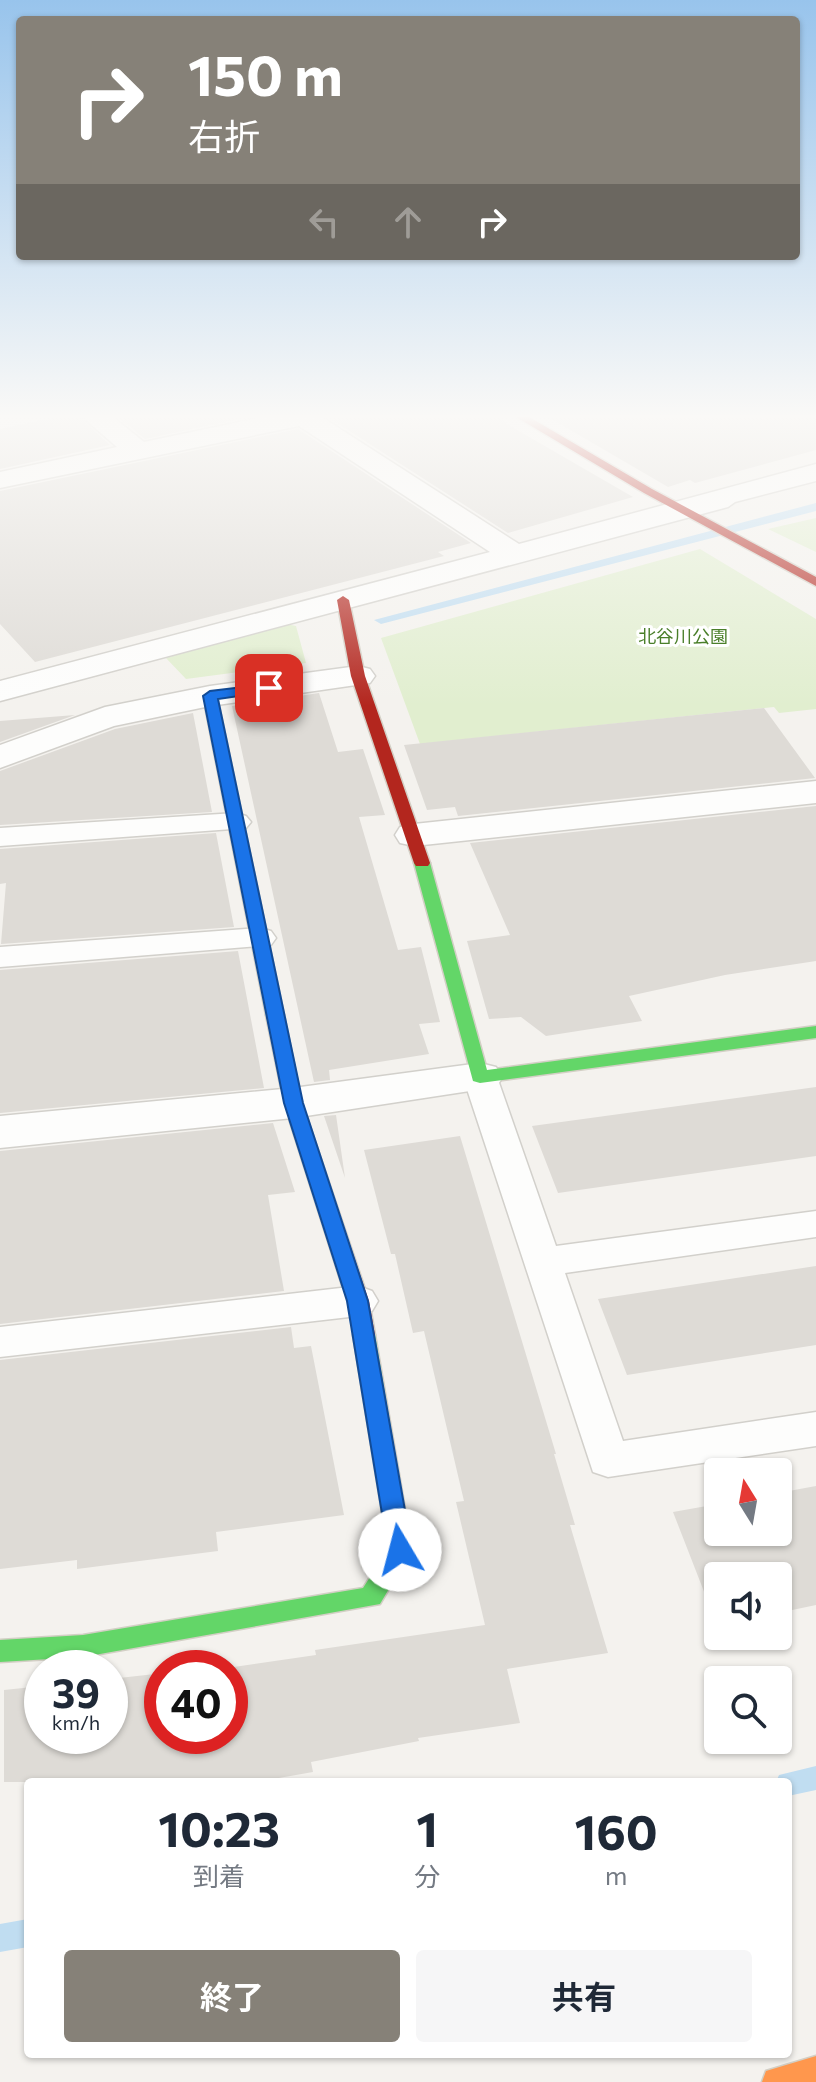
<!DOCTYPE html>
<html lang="ja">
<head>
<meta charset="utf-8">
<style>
  :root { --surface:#fff; --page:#f6f6f7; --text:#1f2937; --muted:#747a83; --accent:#868178 }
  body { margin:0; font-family:Commissioner,"Noto Sans JP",sans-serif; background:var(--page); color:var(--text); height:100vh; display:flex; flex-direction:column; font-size:30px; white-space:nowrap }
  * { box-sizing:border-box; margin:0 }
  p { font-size:26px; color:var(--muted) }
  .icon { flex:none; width:44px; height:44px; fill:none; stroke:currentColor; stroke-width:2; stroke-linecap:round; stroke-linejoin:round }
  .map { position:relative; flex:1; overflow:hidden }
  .side { position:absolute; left:24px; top:1778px; width:768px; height:280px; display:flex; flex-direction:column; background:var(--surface); border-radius:8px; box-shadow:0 2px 6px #0004 }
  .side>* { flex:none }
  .hud { position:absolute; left:16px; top:16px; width:784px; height:244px; border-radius:8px; box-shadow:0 2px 6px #0004; background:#868178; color:#fff; overflow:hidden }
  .needle { width:52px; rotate:349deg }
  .tools { position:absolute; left:704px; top:1458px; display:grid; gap:16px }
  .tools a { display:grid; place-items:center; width:88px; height:88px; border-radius:8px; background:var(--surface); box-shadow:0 2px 6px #0004; font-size:40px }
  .speed { position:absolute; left:24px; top:1650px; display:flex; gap:16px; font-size:40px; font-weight:700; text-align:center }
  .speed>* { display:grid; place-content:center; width:104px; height:104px; border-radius:50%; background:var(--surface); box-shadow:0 2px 6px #0004; line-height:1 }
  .speed small { font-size:20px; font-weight:400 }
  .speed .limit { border:12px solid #d22; background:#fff; color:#111 }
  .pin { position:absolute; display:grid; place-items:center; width:68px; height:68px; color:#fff; margin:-34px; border-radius:16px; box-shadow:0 4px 12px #0006 }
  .me { position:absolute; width:88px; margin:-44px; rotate:352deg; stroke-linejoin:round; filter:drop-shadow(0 0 6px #0008) }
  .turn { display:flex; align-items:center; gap:28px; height:168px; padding:0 40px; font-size:36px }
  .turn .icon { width:104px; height:104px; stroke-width:2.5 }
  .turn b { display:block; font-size:56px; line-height:68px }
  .lanes { display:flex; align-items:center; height:76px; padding:0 40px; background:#0003; justify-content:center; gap:40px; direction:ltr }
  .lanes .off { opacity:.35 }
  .eta { display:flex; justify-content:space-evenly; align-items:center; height:136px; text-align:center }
  .eta b { font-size:48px; font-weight:700; line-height:56px }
  .primary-button { display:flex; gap:16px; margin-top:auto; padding:16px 40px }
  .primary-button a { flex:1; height:92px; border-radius:8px; background:var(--accent); color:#fff; font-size:32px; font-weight:700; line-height:92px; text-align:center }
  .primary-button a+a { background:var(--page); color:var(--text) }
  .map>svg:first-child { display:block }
  .green { fill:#e1eecf }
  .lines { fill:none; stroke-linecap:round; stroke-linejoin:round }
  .stream { fill:#c0ddf1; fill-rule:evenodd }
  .building { fill:#dedbd6 }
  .lane-casing { stroke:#d2d0cb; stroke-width:3 }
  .street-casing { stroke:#d2d0cb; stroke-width:3 }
  .fast-casing { stroke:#d3cfc5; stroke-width:3 }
  .slow-casing { stroke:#d3cfc5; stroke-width:3 }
  .jam-casing { stroke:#d3cfc5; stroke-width:3 }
  .lane { fill:#fdfdfc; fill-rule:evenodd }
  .street { fill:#fdfdfc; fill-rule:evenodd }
  .fast { fill:#63d668; fill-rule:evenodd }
  .slow { fill:#ff974d; fill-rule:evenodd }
  .jam { fill:#b3261e; fill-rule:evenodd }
  .route { fill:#1a73e8; stroke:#114b97; stroke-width:2 }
  .labels { text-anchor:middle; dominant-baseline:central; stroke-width:6; stroke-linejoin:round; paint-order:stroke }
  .far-park-label { font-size:18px; fill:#4a7f2a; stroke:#fff }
</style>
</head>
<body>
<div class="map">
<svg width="816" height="2082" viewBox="0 0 816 2082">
  <rect width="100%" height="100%" fill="#f4f2ee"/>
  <path class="green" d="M816,518V552L768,529Z
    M700,549L816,619V709L779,713L774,707L420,744L381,638Z
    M281,623L296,626L306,663L186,679L166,658Z"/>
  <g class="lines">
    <path class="stream" d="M816,503V511L381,624L374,620Z
      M816,1766V1790L788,1796V1782H776L779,1775Z
      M28,1919V1947L0,1952V1924Z"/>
  </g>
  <path class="building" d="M71,414H76L110,445L0,469V429Z
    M114,414H262L145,439Z
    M323,414H500L505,423L633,497L508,533Z
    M543,414H747L751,419L816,414V450L695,483L690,480L668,487Z
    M298,429L471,543L438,552L444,556L35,662L0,624V491Z
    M319,693L338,752L363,749L385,815L359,817L398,950L421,947L440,1022L419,1024L429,1054L329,1070L330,1080L314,1082L232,706Z
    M764,708L815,778L458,816L455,807L427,810L404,745Z
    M193,713L212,812L0,825V771L115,729Z
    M75,715L0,742V721Z
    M816,806V961L725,975L629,996L642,1021L546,1036L521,1017L489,1019L467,941L510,935L470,843Z
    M216,833L234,927L1,944L6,883L0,884V849Z
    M238,951L264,1088L0,1113V970Z
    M816,1087V1156L558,1193L532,1126Z
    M336,1115L345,1178L324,1116Z
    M273,1123L295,1192L268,1195L284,1291L0,1324V1151Z
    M460,1136L556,1454H554L575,1525H570L608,1653L507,1669L520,1723L418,1738L419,1741L311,1762L313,1772L256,1782H4V1690L42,1686V1736H110V1679L155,1674L156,1678L162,1677V1736H230V1668H227L316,1655L315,1650L485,1625L456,1502L464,1501L424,1331L413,1333L395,1254H391L364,1150Z
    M816,1266V1345L627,1375L598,1299Z
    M291,1327L294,1348L311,1346L344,1515L216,1532L218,1551L77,1569V1560L0,1569V1360Z
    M816,1486V1605L778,1613V1576H718L717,1625L673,1512L718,1504V1532H778V1493Z"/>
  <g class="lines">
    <defs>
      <path id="lane" d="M236,813L246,816L251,822L246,828L0,846V828Z
        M260,928L271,931L276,938L271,945L0,967V947Z
        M480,1066L492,1069L497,1077L556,1246L816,1211V1237L565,1273L623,1441L816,1412V1446L608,1477L593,1472L463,1077L468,1069Z
        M358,1286L372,1291L378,1301L372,1311L358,1316L0,1357V1327Z"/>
      <path id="street" d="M79,414H109L144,442L278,414H317L519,544L816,464V481L735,502L728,507L0,701V681L490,552L299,426L0,488V472L117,447Z
        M358,666L370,669L375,676L370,683L210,706L114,726L0,768V745L105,707L210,686Z
        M816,781V803L414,846L400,843L395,835L400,827L414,824Z
        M480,1063L496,1067L503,1077L496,1087L293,1118L0,1148V1116L293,1088Z"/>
      <path id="fast" d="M210,692L217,696L284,1015L275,1020L266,1015L203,696Z
        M422,858L430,863L487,1070L816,1026V1038L480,1083L473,1081L414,863Z
        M364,1327L372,1329L375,1335L412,1550L380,1604L83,1657L0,1662V1640L83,1635L363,1588L388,1549L353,1335L356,1329Z"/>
      <path id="slow" d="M816,2056V2082H762L766,2071Z"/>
      <path id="jam" d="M511,414H524L652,489L816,577V586L644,493Z
        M343,596L349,600L365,676L430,863L428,866H416L414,863L351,676L337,600Z
        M275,1010L284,1015L302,1103L369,1301L375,1335L372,1341L364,1343L356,1341L347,1301L284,1103L266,1015Z"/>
    </defs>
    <use href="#lane" class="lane-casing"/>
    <use href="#street" class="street-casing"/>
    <use href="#fast" class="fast-casing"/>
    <use href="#slow" class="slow-casing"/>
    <use href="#jam" class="jam-casing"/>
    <use href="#lane" class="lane"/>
    <use href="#street" class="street"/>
    <use href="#fast" class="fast"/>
    <use href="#slow" class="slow"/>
    <use href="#jam" class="jam"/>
  </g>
  <linearGradient id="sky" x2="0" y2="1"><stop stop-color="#98c4ec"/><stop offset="0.59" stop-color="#faf9f7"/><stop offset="1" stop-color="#faf9f7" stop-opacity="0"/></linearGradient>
  <rect width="816" height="706" fill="url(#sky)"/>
  <path class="route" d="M269,684L276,688L274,691L218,699L303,1103L368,1301L412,1550L409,1557L400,1560L392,1557L388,1550L347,1301L284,1103L203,696L210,691Z"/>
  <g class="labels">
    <g class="far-park-label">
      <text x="683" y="636">北谷川公園</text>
    </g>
  </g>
</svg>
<div class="tools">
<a><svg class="needle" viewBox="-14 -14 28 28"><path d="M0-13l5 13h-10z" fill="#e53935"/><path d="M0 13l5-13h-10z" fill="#747a83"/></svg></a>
<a><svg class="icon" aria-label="sound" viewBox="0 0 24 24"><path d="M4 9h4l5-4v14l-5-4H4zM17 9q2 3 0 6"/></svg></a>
<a><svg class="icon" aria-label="search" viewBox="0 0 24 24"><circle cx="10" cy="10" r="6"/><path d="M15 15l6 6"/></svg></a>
</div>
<div class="speed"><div>39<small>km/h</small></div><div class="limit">40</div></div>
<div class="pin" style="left:269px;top:688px;background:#d93025"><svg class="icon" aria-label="arrive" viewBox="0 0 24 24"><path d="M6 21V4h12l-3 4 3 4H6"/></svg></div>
<svg class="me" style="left:400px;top:1550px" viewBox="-20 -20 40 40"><circle r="19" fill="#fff"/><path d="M0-13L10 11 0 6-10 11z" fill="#1a73e8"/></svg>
<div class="hud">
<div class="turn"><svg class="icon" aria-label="right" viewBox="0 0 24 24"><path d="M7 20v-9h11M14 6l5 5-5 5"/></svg><div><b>150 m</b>右折</div></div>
<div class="lanes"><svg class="icon off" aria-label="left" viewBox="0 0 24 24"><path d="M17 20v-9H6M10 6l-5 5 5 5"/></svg><svg class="icon off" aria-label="ahead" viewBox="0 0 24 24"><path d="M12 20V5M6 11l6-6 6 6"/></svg><svg class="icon" aria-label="right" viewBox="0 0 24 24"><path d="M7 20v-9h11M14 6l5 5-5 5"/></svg></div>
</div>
<section class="side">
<div class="eta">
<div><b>10:23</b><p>到着</p></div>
<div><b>1</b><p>分</p></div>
<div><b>160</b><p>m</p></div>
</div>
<div class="primary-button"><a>終了</a><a>共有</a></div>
</section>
</div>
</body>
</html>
